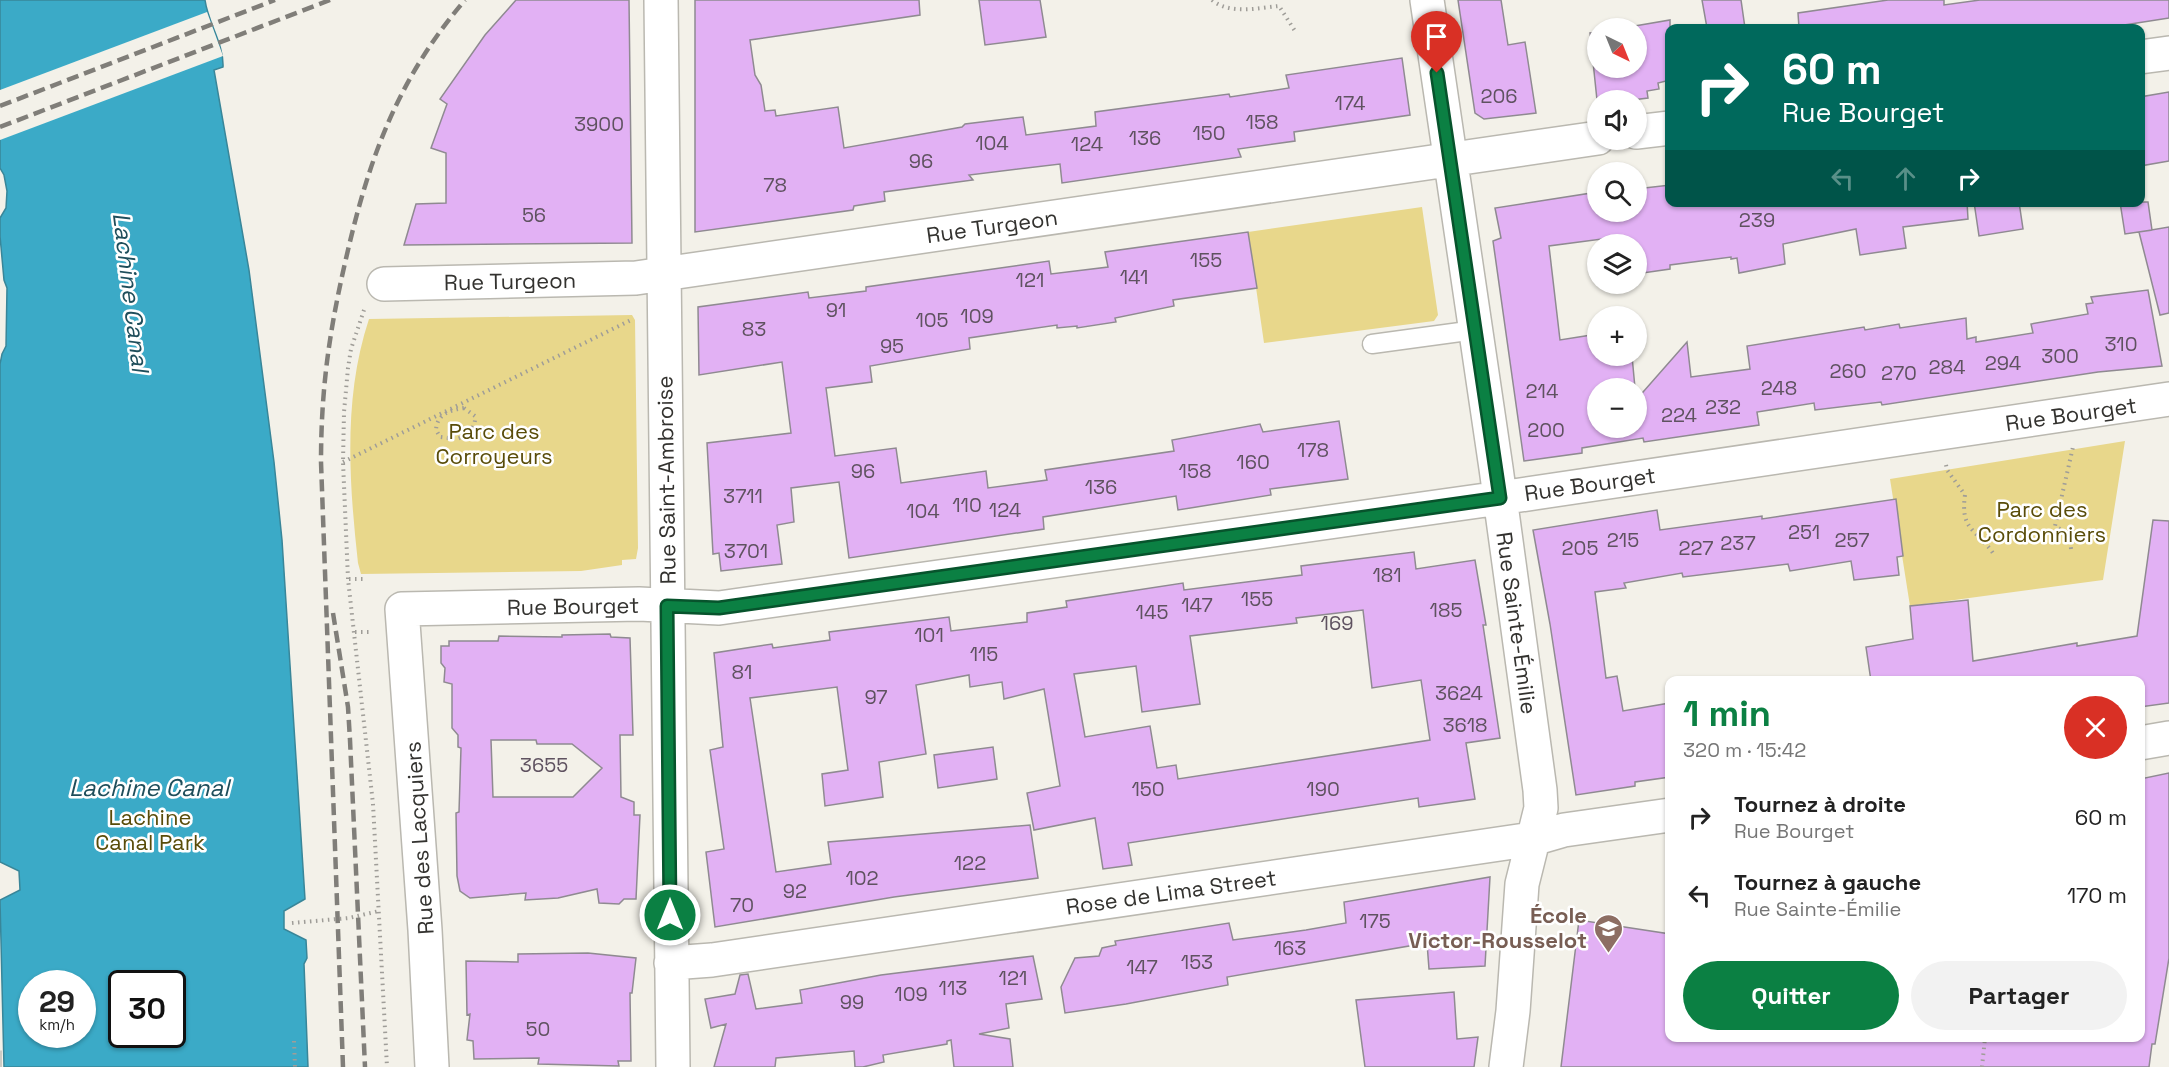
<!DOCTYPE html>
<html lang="fr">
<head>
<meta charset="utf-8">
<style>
  :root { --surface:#fff; --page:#f2f2f2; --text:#222; --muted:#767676; --accent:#0b8043 }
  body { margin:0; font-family:"Space Grotesk",sans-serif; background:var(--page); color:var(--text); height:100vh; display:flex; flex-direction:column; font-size:22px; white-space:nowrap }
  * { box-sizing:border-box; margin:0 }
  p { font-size:20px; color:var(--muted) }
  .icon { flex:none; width:33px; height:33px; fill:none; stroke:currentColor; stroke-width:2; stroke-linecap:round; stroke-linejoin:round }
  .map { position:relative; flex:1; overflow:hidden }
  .drawer { position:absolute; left:1665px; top:676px; width:480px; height:366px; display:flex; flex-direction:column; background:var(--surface); border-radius:12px; box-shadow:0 2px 4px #0004 }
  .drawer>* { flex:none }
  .banner { position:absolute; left:1665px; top:24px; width:480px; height:183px; border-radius:12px; box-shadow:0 2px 4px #0004; background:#00695c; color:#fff; overflow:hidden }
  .needle { width:39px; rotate:137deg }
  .controls { position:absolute; left:1587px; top:18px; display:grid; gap:12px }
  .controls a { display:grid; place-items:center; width:60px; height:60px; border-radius:50%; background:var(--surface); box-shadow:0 2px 4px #0004; font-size:30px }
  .speed { position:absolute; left:18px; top:970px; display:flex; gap:12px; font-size:30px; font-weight:700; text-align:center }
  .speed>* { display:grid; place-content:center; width:78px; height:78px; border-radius:50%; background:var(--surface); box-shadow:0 2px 4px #0004; line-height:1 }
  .speed small { font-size:15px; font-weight:400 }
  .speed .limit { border:3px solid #111; border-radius:9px; background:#fff; color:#111 }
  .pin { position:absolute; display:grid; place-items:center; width:51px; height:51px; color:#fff; margin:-62px -26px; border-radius:50% 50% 50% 0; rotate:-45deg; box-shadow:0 0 6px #0007 }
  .pin .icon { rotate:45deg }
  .me { position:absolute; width:66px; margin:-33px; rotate:0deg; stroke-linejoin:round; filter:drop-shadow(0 0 4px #0008) }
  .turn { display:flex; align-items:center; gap:21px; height:126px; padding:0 18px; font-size:27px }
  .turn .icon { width:78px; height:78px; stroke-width:2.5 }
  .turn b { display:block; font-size:42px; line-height:51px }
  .lanes { display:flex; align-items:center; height:57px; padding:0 18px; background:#0003; justify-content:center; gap:30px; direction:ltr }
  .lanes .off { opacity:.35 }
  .round { display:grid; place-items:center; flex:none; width:63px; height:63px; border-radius:32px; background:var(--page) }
  .head { display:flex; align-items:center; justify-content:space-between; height:102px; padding:0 18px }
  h1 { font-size:36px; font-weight:800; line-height:45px; color:var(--accent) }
  .cta { display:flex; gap:12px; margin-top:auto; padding:12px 18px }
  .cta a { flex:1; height:69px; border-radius:36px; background:var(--accent); color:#fff; font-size:24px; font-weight:800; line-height:69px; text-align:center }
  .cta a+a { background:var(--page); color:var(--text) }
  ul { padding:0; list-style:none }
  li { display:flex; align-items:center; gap:18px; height:78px; padding:0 18px }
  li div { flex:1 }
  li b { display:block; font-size:22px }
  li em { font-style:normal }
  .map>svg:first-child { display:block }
  .green { fill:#e8d78b }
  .water { fill:#3baac7; stroke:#398699; stroke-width:1.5; fill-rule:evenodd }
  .pier { fill:#f3f1e9 }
  .building { fill:#e2b1f4; stroke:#8f8a91; stroke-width:1.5; fill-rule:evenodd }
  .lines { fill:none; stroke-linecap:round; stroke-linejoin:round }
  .secondary-tunnel { stroke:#cdcbc4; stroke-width:33; stroke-dasharray:33 16; stroke-linecap:butt }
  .service-casing { stroke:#bab8b0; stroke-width:21 }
  .minor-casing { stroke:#bab8b0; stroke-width:36 }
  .path { stroke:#9f9d98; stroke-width:4; stroke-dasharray:1.5 4.5; stroke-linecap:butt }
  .service { stroke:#fff; stroke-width:18 }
  .minor { stroke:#fff; stroke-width:33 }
  .rail { stroke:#807e79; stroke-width:4.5; stroke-dasharray:12 6; stroke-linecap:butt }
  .route-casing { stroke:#07532c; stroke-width:15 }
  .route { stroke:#0b8043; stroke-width:10 }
  .labels { text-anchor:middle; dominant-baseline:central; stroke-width:5; stroke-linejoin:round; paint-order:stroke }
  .number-label { font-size:20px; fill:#5f5260 }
  .street-label { font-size:22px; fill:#33322f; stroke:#fff }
  .park-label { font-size:22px; fill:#594c09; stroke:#fff }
  .education-label { font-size:22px; font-weight:bold; fill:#785e54; stroke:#fff; text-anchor:end }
  .water-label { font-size:24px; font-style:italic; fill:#1f4e5b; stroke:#fff }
</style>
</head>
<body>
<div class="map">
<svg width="2169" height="1067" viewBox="0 0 2169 1067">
  <rect width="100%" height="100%" fill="#f3f1e9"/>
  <path class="green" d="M1422,207L1438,315L1434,321L1264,343L1248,232Z
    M632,315L635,320L638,548L636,559L622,560V565L581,571L361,574L358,563C349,482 343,397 369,319Z
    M2125,441L2103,580L1910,606L1890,479Z"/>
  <path class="water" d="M0,0H205C208,23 224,44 223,67L214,70L249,270L274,462L282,540L305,899L284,911V929L306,940L307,958L304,964L308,1067H4L0,900L20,890L19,871L0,862V364L2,354L6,346L7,288L4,280L0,236V218L6,208L7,191L4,175L0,168ZM32,984H82V1035H32ZM122,984H172V1035H122Z"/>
  <path class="pier" d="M207,12L223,56L0,140V90Z"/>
  <path class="building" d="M516,0H629L632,243L404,245L416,204L446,203V153L431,148L447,104L440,99L485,35Z
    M695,0H919L920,15L750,40L755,75L761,85L765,111L775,110L776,116L838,107L844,148L962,127L965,124L1023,117L1026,135L1096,126L1095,112L1229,94L1230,97L1289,88L1286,75L1402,58L1410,115L1294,132L1295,141L1238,149L1241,157L1062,183L1060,164L969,175L973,180L884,192L885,201L854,206L853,210L695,232Z
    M979,0H1040L1046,37L985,45Z
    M1458,0H1501L1508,45L1525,42L1536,113L1484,119L1475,113Z
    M1702,0H1741L1745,28H1707Z
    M1888,0H1944V5L1980,0H2169V18L2105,28H1799L1798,13Z
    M1670,20V80L1658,83L1659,89L1647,91L1648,98L1632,100H1597L1590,33L1598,32V68H1636V28H1623Z
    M2169,92V161L2140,166V97Z
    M1670,185V202H1967L1968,219L1903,227L1906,248L1860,255L1856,229L1783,244L1785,264L1739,273L1737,258L1731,259V257L1670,265V269L1636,274V244H1618L1617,237L1549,246L1560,340L1598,334V356H1632L1635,388H1598V428H1636V400L1687,342L1691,377L1750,369L1747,346L1864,327L1865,330L1899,324L1900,328L1966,318L1967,339L1976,337V342L2033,333L2031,324L2088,314L2086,304L2093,303L2091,297L2148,290L2162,366L2098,372L1882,405L1881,402L1815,410L1814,403L1757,412L1759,425L1644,442L1643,438L1582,448V453L1524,461L1493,241L1501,238L1495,208L1598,192V212H1636V189Z
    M1974,202H2019L2023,229L1979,236Z
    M2120,202H2148L2152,230L2125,234Z
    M2169,227V313L2160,315L2139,232Z
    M1248,232L1257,288L1173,300L1174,306L1115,318L1116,322L1077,328V326L1057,328V325L969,338L970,349L870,366L872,382L826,388L835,456L896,448L901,483L986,471L988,488L1047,480L1045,470L1174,451L1172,440L1260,424L1263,432L1339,421L1348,479L1270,489L1271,495L1178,510L1176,496L1043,517L1044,529L849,558L839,482L791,488L794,522L777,525L782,564L721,571L719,553L713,554L707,443L791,433L782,362L699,375L698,307L808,292L809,298L866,291V287L1049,261L1051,274L1108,267L1105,252Z
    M1896,499L1903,556L1897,557L1899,575L1854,580L1851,561L1790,571L1788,564L1683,577L1682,573L1624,583L1626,588L1595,592L1606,678L1617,676L1623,711L1670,703V777L1635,782V786L1576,795L1550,624L1533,530L1657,510L1660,530L1762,516V519Z
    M2153,520L2169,521V703L2140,707V681H1871L1866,647L1913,639L1910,606L1968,600L1973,661L2077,643V646L2137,636Z
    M1414,552L1416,569L1475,560L1486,625H1483L1500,738L1466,743L1475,799L1419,807L1418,798L1128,843L1132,865L1103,869L1095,818L1034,830L1027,793L1060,786L1044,689L1004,699L1002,682L970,687L969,675L916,685L926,754L879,762L883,797L825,806L822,774L848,770L837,687L750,698L776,872L831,864L828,842L1030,825L1038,878L894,897L715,927L706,852L724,849L710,750L723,747L714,653L772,644L773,648L830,640L829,632L949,617L951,631L1027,622V613L1067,607L1066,601L1183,583L1184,590L1302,575L1301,566ZM1363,610L1372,688L1421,680L1430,740L1178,779L1176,765L1157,768L1150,726L1085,737L1074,674L1136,666L1142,712L1200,704L1190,636L1297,623L1296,618Z
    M610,634L611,637L630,638L633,735H620L621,797L634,802V815H640L636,899H624L619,904L599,903L597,889L558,898L525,900L526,893L470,898L460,891L457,876L456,813L459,812L461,748L458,747V735L452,728V684L444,682L445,668L441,663V646H449V641H498L499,636L562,637V635ZM491,740H536L537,744H572L602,768L573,797H493Z
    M993,747L997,779L938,788L934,755Z
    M2169,773V958L2155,1044H2152L2149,1067H1561L1579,920L1670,934V1038H2140V779Z
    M1490,877L1485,966L1429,969L1427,943L1227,977L1228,985L1126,1004L1065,1013L1061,987L1075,958L1099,956L1102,948L1116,945L1115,941L1229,923L1233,940L1306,930L1346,923L1344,902Z
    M588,953L636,958L632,993H630L631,1061H618L619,1066L538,1064L539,1058L474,1059L473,1041L467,1040L470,1014L467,1015L466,961L518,962V954Z
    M1033,956L1042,999L1006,1004L1009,1028L979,1034L1010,1039L1013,1067H954L951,1040L947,1041V1044L883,1055L884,1062L863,1067H855L854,1051L776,1058L775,1067H714L726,1024L711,1028L705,999L735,994L740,975L748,974L756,1009L802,1003L800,990L833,984L881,975Z
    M1454,992L1457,1039L1478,1037L1474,1067H1365L1356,1000Z"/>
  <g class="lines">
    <path class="secondary-tunnel" d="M0,1067H2"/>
    <defs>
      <path id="service" d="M1372,344L1475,330"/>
      <path id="minor" d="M661,0L673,1067
        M1427,0L1496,468L1540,790L1541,808L1522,884L1513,1011L1506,1067
        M2140,57L2169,53
        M1636,132L1670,128
        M384,284L636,278L1598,138
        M2140,743L2169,738
        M671,963L712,960L1533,839L1564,830L1670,815
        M432,1067L425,930L402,609L639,604L719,608L1500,498L2169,399"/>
    </defs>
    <use href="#service" class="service-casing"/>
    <use href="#minor" class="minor-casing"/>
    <path class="path" d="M1212,0C1230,15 1258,8 1279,6L1295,31
      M364,310L351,349L348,368L344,412L343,462L348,579L373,804L387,1067
      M464,408L475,416C476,428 468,435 457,439L440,437L436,430C437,414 450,410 464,408Z
      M343,462L633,319
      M1946,465L1947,470L1965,495C1960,530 1976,529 1993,553
      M2071,549C2070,537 2066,532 2055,526L2073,447
      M349,579H363
      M355,632H372
      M292,923L349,918L379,911
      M294,1041L295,1067
      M1982,1067L1985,1038"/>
    <use href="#service" class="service"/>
    <use href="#minor" class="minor"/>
    <path class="rail" d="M0,106L275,0
      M0,127L330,0
      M333,613L348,707L350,740L365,1067
      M343,1067L321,462C321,390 329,333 345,263C368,161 396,81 465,0"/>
  </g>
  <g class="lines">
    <defs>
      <path id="route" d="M670,915L667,606L719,608L1500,498L1437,73"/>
    </defs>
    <use href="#route" class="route-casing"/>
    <use href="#route" class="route"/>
  </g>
  <defs>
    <symbol id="school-pin" viewBox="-11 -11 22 30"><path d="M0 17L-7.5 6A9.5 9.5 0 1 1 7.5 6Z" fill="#8d6e63" stroke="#fff"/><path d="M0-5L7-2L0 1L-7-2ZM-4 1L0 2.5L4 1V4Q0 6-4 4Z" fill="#fff"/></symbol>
  </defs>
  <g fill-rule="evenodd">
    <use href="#school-pin" x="1592" y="912" width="33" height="45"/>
  </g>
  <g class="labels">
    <g class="number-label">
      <text x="1499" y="96">206</text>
      <text x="1350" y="103">174</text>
      <text x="1262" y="122">158</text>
      <text x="599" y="124">3900</text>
      <text x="1209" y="133">150</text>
      <text x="1145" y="138">136</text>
      <text x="992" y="143">104</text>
      <text x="1087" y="144">124</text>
      <text x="921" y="161">96</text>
      <text x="775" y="185">78</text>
      <text x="534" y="215">56</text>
      <text x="1757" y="220">239</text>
      <text x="1206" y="260">155</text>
      <text x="1134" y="277">141</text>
      <text x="1030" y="280">121</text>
      <text x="836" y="310">91</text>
      <text x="977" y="316">109</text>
      <text x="932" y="320">105</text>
      <text x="754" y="329">83</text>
      <text x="2121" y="344">310</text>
      <text x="892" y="346">95</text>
      <text x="2060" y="356">300</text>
      <text x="2003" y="363">294</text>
      <text x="1947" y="367">284</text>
      <text x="1848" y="371">260</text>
      <text x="1899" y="373">270</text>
      <text x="1779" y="388">248</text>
      <text x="1542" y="391">214</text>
      <text x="1723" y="407">232</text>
      <text x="1679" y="415">224</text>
      <text x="1546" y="430">200</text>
      <text x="1313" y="450">178</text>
      <text x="1253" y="462">160</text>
      <text x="863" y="471">96</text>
      <text x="1195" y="471">158</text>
      <text x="1101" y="487">136</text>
      <text x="743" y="496">3711</text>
      <text x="967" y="505">110</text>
      <text x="1005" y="510">124</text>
      <text x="923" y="511">104</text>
      <text x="1804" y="532">251</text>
      <text x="1623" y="540">215</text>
      <text x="1852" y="540">257</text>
      <text x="1738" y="543">237</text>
      <text x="1580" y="548">205</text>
      <text x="1696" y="548">227</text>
      <text x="746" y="551">3701</text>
      <text x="1387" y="575">181</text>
      <text x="1257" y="599">155</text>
      <text x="1197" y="605">147</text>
      <text x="1446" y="610">185</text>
      <text x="1152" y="612">145</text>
      <text x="1337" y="623">169</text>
      <text x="929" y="635">101</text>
      <text x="984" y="654">115</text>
      <text x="742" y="672">81</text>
      <text x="1459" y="693">3624</text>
      <text x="876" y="697">97</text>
      <text x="1465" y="725">3618</text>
      <text x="544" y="765">3655</text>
      <text x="1148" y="789">150</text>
      <text x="1323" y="789">190</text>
      <text x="970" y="863">122</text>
      <text x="862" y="878">102</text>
      <text x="795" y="891">92</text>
      <text x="742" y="905">70</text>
      <text x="1375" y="921">175</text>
      <text x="1290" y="948">163</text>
      <text x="1197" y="962">153</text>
      <text x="1142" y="967">147</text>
      <text x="1013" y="978">121</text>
      <text x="953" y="988">113</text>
      <text x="911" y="994">109</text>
      <text x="852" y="1002">99</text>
      <text x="538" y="1029">50</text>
    </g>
    <g class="street-label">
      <text transform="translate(992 226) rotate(-8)">Rue Turgeon</text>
      <text transform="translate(510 281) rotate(-1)">Rue Turgeon</text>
      <text transform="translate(2071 414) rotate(-8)">Rue Bourget</text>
      <text transform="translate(666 480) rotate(-91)">Rue Saint-Ambroise</text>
      <text transform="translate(1590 484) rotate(-8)">Rue Bourget</text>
      <text transform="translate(573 606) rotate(-1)">Rue Bourget</text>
      <text transform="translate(1517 623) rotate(82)">Rue Sainte-Émilie</text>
      <text transform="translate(419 838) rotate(-94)">Rue des Lacquiers</text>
      <text transform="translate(1171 892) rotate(-8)">Rose de Lima Street</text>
    </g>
    <g class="park-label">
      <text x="494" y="431">Parc des<tspan x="494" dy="25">Corroyeurs</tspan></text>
      <text x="2042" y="509">Parc des<tspan x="2042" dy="25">Cordonniers</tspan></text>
      <text x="150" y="817">Lachine<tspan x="150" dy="25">Canal Park</tspan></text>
    </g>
    <g class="education-label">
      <text x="1587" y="915">École<tspan x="1587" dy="25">Victor-Rousselot</tspan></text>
    </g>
    <g class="water-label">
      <text transform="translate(131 292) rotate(83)">Lachine Canal</text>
      <text x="149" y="787">Lachine Canal</text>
    </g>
  </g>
</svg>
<div class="controls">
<a><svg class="needle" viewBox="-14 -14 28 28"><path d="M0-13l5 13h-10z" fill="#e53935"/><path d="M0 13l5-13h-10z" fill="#767676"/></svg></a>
<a><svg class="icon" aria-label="sound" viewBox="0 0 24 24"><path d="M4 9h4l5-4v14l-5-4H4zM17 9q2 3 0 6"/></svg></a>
<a><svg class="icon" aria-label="search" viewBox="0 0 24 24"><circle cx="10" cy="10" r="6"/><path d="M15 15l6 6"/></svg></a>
<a><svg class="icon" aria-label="layers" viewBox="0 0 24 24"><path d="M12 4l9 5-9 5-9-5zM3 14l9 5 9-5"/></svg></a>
<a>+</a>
<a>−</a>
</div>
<div class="speed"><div>29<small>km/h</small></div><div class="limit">30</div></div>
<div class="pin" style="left:1437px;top:73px;background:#d93025"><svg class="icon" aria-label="arrive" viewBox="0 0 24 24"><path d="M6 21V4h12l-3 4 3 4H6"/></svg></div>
<svg class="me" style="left:670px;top:915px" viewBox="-20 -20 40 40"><circle r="17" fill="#0b8043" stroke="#fff" stroke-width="3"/><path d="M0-11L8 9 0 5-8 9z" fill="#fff"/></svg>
<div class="banner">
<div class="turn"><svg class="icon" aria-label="right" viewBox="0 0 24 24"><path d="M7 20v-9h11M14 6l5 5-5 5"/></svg><div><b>60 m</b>Rue Bourget</div></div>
<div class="lanes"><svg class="icon off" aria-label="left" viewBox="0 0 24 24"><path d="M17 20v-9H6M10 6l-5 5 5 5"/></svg><svg class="icon off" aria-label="ahead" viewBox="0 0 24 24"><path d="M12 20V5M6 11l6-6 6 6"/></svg><svg class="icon" aria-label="right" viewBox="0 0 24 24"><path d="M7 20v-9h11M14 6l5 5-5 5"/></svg></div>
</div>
<section class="drawer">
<div class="head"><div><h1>1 min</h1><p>320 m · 15:42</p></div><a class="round" style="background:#d93025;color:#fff"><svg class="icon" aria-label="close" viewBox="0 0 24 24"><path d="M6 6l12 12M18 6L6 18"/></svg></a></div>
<ul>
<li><svg class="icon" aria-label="right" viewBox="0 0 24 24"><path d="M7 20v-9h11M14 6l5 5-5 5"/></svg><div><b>Tournez à droite</b><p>Rue Bourget</p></div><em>60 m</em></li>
<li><svg class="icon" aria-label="left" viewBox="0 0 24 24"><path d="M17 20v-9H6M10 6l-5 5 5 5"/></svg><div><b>Tournez à gauche</b><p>Rue Sainte-Émilie</p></div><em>170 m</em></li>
</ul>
<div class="cta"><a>Quitter</a><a>Partager</a></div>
</section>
</div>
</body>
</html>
